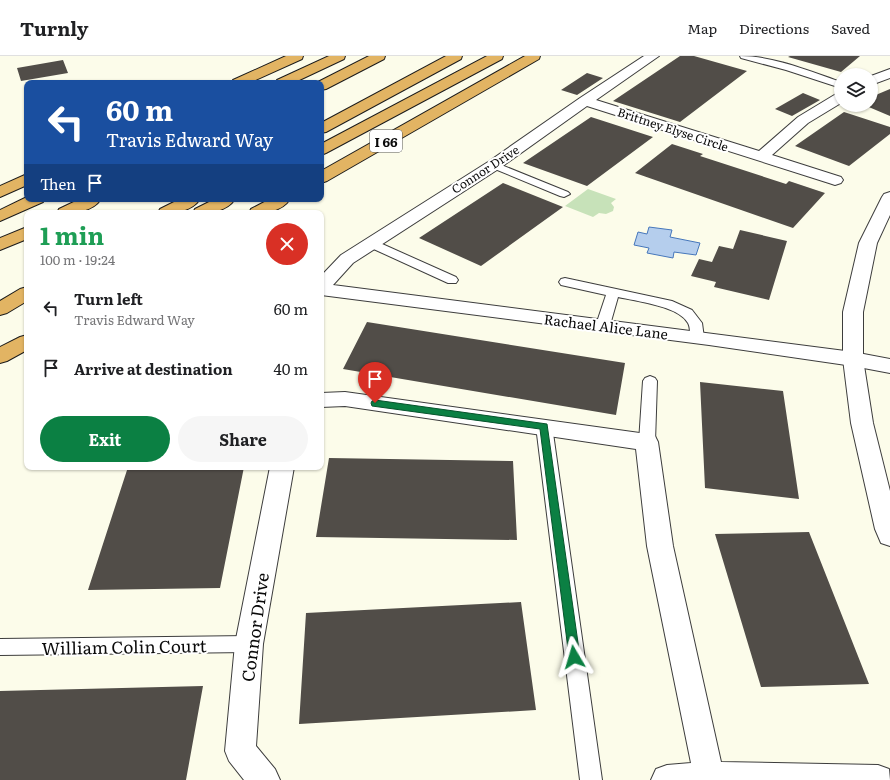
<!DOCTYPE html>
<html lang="en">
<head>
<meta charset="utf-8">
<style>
  :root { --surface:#fff; --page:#f6f6f6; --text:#202124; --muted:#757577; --line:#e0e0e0; --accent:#0b8043 }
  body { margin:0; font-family:Literata,serif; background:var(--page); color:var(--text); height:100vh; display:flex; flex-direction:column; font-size:15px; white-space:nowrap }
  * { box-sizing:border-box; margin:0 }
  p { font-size:13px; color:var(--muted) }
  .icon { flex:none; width:22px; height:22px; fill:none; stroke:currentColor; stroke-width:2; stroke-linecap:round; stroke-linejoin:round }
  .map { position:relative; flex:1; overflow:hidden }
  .sheet { position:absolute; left:24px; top:154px; width:300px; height:260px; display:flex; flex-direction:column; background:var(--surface); border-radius:8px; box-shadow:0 1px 3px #0004 }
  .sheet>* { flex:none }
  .banner { position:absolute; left:24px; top:24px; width:300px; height:122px; border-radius:8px; box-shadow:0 1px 3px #0004; background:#1a4fa0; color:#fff; overflow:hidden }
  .fabs { position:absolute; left:834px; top:12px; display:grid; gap:8px }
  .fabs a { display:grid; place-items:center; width:44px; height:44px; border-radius:50%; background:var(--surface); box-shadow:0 1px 3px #0004; font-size:20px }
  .pin { position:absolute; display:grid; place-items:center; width:34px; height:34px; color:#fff; margin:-41px -17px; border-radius:50% 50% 50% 0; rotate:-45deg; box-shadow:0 0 4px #0007 }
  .pin .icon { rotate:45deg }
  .me { position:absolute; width:44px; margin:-22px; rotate:353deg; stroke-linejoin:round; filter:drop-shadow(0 0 3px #0008) }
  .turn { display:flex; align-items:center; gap:14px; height:84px; padding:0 16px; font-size:18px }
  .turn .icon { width:52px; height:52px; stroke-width:2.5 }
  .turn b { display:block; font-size:28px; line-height:34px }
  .then { display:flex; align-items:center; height:38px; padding:0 16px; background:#0003; gap:8px; font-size:15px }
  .round { display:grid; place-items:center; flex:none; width:42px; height:42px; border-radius:21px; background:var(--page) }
  .summary { display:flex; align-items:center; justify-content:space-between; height:68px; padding:0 16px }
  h1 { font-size:24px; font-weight:700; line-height:30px; color:#1e9e55 }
  .button { display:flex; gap:8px; margin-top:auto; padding:8px 16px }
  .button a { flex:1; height:46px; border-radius:24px; background:var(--accent); color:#fff; font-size:16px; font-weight:700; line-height:46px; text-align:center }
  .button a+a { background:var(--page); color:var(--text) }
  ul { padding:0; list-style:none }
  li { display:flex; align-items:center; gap:12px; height:60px; padding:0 16px }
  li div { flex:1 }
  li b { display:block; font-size:15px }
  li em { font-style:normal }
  header { display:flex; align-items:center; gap:24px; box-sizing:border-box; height:56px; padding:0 20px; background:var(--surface); border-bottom:1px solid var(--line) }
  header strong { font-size:19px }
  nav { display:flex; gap:22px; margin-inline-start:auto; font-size:14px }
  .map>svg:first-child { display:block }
  .green { fill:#c7e2b9 }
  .water { fill:#b5ceed; stroke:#4677bb }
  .building { fill:#514d48 }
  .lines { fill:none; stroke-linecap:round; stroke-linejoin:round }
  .service-casing { stroke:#3d3d3d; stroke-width:2 }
  .minor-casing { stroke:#3d3d3d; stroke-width:2 }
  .tertiary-casing { stroke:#3d3d3d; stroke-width:2 }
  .motorway-casing { stroke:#1b1b1b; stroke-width:2 }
  .service { fill:#fff; fill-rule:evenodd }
  .minor { fill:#fff; fill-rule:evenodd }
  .tertiary { fill:#fff; fill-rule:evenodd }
  .motorway { fill:#e2b463; fill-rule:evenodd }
  .route { fill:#0b8043; stroke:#07532c }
  .labels { text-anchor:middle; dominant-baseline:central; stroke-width:4; stroke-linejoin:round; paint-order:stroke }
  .far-street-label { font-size:12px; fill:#0a0a0a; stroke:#fff }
  .shield { fill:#fff; stroke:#545454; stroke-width:1 }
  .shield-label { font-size:13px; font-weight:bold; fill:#0a0a0a }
  .street-label { font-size:14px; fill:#0a0a0a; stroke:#fff }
  .near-street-label { font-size:17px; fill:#0a0a0a; stroke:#fff }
</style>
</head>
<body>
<header>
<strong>Turnly</strong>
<nav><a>Map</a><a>Directions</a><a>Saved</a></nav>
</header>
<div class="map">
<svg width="890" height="724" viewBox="0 0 890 724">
  <rect width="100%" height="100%" fill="#fcfcea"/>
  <path class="green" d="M588,133L616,143L611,147L614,151L613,155L606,158L599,157L593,161L565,150Z"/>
  <path class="water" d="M649,171L672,174L670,181L700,187L696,199L674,196L673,202L647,197L649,192L634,189L638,176L647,178Z"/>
  <path class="building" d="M680,0H694L747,15L680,66L613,45Z
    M790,0H860L841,16L788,1Z
    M63,4L68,17L21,25L17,12Z
    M587,17L603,22L577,39L561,34Z
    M890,33V60L864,49H871V41Z
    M803,37L820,44L792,60L775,53Z
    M844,56L890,71V78L849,110L795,90Z
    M591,61L653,81L587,130L523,107Z
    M672,88L703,98L700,100L786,128L789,125L825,137L793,172L635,117Z
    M503,127L563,151L481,210L419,182Z
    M740,174L787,185L769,244L714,231L716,226L691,220L699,203L712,206L719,190L733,193Z
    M367,266L625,307L616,359L343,313Z
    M700,326L783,335L799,443L705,432Z
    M329,402L513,405L517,484L316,481Z
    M128,411H244L220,532L88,534Z
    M809,476L869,628L761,631L715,478Z
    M521,546L536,654L299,668L306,557Z
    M203,630L186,724H0V635Z"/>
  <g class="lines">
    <defs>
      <path id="service" d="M740,0C774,0 809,15 841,26V32L786,14L741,2Z
        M494,106L568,136L570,138L564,141L560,140L490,111L489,109Z
        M371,183L456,221L458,224L456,227H448L367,190L365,187L367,184Z
        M565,222L672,245L692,254L702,267L704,282L702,285L697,286L692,285C689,279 691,272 688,267C679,250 635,245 618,241L610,269L608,272L603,273L598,272L596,269L606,239L561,229L559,226L561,223Z
        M650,320L655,322L657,325L655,386L652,390L647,391L642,390L639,386L643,325L645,322Z
        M544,365L549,366L552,370L602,724H580L536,370L539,366Z
        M249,580L256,582L258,588L256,594L249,596L0,599V583Z"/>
      <path id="minor" d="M644,0H659L596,44L759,95L798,61L836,38L841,37V47L808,67L772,99L841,121L843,124L841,127L835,129L829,127L587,50L500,112L353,207L333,229L853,296L890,303V317L853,310L709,289L321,239V220L341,199L488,106L580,42Z
        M890,13V22L871,29V20Z
        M345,336L647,378L655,380L658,386L673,490L721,706L878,709L889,713L890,724H651L656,713L667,709L691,707L647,490L636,393L345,350L321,351V337Z
        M270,411H294L263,588L256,690L275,713L280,724H244L229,705L225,695L235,588Z"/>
      <path id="tertiary" d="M890,136V159L877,187L863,256V303L873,367L890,435V490L881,487L875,473L851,367L843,303V256L859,187L882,141L884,138Z"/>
      <path id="motorway" d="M286,0H303L302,3L249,27H231L233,24Z
        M329,0H345L344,3L293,27H275L277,24Z
        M369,0H385L384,3L326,33L321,34V27H316Z
        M446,0H462L461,3L326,76L321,77V67Z
        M487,0H503L502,3L326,97L321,99V88Z
        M525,0H540L539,3L327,125L321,127V115Z
        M27,118V129L0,141V130Z
        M27,141V143H45L43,146L0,165V154Z
        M80,143H101C92,157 72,157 57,157L59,153Z
        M180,143H200C191,157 172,157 158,157L160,153Z
        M215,143H235C226,157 207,157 193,157L195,153Z
        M270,143H290C281,157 263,157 249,157L251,153Z
        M27,171V183L0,194V182Z
        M27,231V245L7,257L0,259V245L20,233Z
        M27,279V294L7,305L0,307V291L20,281Z"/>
    </defs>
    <use href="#service" class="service-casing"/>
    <use href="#minor" class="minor-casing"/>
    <use href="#tertiary" class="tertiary-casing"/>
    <use href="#motorway" class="motorway-casing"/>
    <use href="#service" class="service"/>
    <use href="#minor" class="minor"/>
    <use href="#tertiary" class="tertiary"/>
    <use href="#motorway" class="motorway"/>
  </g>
  <path class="route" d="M375,344L547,368L580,601L578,605L574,606L570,605L569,601L540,373L372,350L371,347L372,345Z"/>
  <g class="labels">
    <g class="far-street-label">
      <text transform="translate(673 73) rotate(18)">Brittney Elyse Circle</text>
      <text transform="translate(485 113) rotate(-33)">Connor Drive</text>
    </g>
    <rect class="shield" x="370" y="74" width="32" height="22" rx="3"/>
    <g class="shield-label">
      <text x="386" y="85">I 66</text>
    </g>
    <g class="street-label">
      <text transform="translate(606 270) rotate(7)">Rachael Alice Lane</text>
    </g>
    <g class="near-street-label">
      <text transform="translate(254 571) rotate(-82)">Connor Drive</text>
      <text transform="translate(124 590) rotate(-1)">William Colin Court</text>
    </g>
  </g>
</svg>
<div class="fabs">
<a><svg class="icon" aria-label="layers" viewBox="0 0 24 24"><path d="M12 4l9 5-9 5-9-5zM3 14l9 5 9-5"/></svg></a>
</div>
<div class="pin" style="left:375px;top:347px;background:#d93025"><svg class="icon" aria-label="arrive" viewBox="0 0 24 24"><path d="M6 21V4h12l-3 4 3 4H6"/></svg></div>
<svg class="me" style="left:574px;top:601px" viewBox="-20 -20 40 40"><path d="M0-17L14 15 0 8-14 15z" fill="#0b8043" stroke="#fff" stroke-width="4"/></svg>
<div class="banner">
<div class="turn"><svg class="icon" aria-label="left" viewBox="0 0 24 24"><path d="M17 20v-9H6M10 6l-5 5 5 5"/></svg><div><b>60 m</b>Travis Edward Way</div></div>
<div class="then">Then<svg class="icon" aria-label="arrive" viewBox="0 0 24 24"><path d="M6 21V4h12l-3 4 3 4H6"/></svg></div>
</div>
<section class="sheet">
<div class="summary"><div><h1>1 min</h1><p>100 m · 19:24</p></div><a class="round" style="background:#d93025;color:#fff"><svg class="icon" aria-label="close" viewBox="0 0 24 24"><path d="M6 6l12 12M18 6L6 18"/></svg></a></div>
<ul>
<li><svg class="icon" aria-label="left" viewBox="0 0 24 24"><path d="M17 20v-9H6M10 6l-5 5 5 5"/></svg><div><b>Turn left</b><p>Travis Edward Way</p></div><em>60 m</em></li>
<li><svg class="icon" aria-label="arrive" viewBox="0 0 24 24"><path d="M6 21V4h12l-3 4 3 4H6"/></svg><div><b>Arrive at destination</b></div><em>40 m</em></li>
</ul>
<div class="button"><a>Exit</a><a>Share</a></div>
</section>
</div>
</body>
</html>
